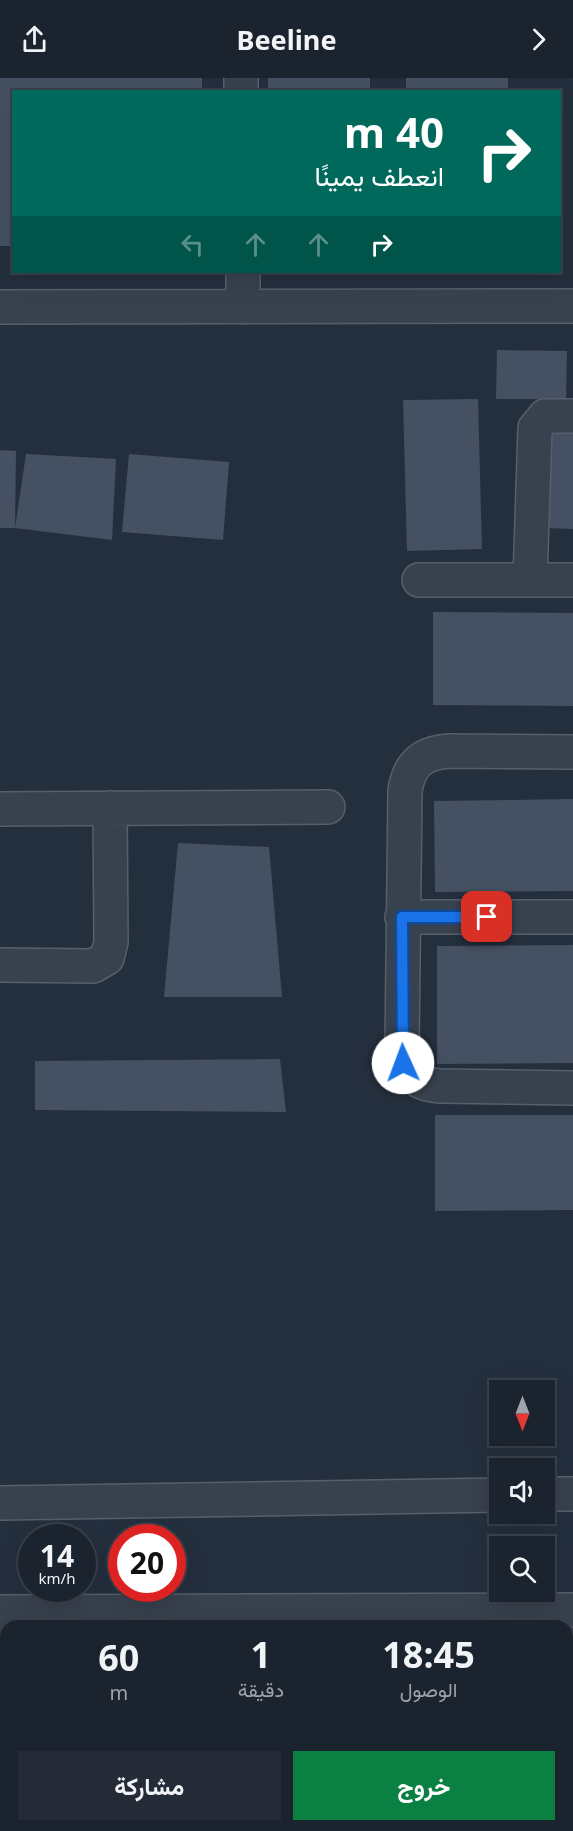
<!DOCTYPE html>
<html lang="ar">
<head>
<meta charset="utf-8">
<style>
  :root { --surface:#1b232e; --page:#242b36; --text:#f1f3f6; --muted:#a0a4aa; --line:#39404a; --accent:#0b8043 }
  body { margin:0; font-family:"Noto Sans",Vazirmatn,sans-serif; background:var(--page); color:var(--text); direction:rtl; height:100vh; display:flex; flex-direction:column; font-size:22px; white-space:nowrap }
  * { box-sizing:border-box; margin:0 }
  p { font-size:20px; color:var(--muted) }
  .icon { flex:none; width:33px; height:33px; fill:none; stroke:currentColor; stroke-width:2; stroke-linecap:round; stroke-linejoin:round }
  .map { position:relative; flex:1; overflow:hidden; direction:ltr }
  .drawer { position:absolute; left:0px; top:1542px; width:573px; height:212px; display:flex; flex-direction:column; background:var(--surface); border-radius:18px 18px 0 0; box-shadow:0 6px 24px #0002,0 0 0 2px var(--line); direction:rtl }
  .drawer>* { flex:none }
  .guide { position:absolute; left:12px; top:12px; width:549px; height:183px; border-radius:0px; box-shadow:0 6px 24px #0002,0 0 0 2px var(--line); direction:rtl; background:#00695c; color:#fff; overflow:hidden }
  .needle { width:39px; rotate:180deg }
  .buttons { position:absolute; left:489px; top:1302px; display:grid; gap:12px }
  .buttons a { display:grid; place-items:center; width:66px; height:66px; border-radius:0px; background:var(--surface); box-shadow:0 6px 24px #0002,0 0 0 2px var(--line); font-size:30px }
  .speed { position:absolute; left:18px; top:1446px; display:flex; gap:12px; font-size:30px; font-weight:700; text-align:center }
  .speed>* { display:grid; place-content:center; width:78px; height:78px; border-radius:50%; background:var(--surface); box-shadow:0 6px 24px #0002,0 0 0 2px var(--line); line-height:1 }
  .speed small { font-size:15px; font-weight:400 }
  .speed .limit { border:9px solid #d22; background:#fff; color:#111 }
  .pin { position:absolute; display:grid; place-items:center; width:51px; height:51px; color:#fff; margin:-26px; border-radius:12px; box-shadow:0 3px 9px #0006 }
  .me { position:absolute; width:66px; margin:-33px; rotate:358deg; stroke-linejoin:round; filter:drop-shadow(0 0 4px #0008) }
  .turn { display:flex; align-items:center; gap:21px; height:126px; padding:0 18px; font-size:27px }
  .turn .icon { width:78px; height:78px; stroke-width:2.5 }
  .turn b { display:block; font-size:42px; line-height:51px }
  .lanes { display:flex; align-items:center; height:57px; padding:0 18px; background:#0003; justify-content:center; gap:30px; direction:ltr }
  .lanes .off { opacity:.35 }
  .eta { display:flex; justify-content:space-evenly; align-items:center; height:102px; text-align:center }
  .eta b { font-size:36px; font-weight:700; line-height:42px }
  .cta { display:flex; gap:12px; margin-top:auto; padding:12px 18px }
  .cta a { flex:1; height:69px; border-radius:0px; background:var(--accent); color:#fff; font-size:24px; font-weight:700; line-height:69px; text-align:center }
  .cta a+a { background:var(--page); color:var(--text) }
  header { display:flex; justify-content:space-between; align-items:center; height:78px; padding:0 18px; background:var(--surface); font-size:27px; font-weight:700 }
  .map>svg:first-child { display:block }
  .building { fill:#455162 }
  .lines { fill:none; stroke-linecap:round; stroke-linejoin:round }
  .minor-casing { stroke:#565f6c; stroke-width:36 }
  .minor { stroke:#38414e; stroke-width:33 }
  .route-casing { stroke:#114b97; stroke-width:15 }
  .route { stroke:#1a73e8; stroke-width:10 }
</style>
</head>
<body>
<header><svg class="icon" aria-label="forward" viewBox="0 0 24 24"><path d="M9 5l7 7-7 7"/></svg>Beeline<svg class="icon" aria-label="share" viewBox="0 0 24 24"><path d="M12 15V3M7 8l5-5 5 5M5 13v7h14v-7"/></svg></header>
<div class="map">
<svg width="573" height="1753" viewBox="0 0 573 1753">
  <rect width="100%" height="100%" fill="#242f3e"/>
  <path class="building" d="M0,0H202V14H14V168H0Z
    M268,0H370V14H268Z
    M406,0H508V14H406Z
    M497,272L567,273L566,321H496Z
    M478,321L482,471L407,473L403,322Z
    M547,356H573V451L545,450Z
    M0,372L16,373L15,450H0Z
    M26,376L116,381L112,462L15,450Z
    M129,376L229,384L223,462L122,454Z
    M433,534L573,535V628L433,627Z
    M573,721V813L435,814L434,723Z
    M178,765L269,769L282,919H164Z
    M573,867V985L437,986V868Z
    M280,981L286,1034L35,1032V983Z
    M435,1037H573V1132L435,1133Z"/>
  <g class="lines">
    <defs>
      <path id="minor" d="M241,0V14
        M243,194V229
        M0,229L573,228
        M419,502H573
        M530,502L535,350L545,338H573
        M573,674L449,673C422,675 409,686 405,713L402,969C403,995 415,1006 440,1008L573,1010
        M0,731L328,729
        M402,839H573
        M0,887L93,888L107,880L111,864L110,730
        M544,1416H573
        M0,1425L500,1417
        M0,1534L573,1532
        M131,1748V1753
        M259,1748V1753
        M0,1749L5,1534
        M387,1753V1748
        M505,1753V1748"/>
    </defs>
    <use href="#minor" class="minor-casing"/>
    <use href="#minor" class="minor"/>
  </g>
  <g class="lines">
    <defs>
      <path id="route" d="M403,985L402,839H487"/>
    </defs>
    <use href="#route" class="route-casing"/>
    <use href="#route" class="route"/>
  </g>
</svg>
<div class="buttons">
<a><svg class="needle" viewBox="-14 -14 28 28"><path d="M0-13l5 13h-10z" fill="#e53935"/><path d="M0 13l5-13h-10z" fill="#a0a4aa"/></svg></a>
<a><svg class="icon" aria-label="sound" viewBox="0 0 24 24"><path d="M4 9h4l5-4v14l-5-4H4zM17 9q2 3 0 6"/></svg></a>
<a><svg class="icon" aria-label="search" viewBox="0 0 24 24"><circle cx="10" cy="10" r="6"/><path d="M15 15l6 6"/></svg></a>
</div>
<div class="speed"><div>14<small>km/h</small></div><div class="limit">20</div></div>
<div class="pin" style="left:487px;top:839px;background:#d93025"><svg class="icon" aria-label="arrive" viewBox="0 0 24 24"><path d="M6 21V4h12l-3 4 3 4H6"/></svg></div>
<svg class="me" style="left:403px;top:985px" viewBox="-20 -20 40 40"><circle r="19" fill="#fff"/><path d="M0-13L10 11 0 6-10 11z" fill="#1a73e8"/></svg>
<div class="guide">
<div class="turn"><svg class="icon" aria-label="right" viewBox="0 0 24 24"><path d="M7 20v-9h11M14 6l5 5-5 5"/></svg><div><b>40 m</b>انعطف يمينًا</div></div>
<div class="lanes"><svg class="icon off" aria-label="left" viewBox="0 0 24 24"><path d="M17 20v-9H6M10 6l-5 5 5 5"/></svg><svg class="icon off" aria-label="ahead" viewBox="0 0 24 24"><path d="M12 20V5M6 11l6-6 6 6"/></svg><svg class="icon off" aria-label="ahead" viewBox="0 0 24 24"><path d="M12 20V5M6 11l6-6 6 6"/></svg><svg class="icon" aria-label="right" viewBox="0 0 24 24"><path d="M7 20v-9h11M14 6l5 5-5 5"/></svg></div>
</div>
<section class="drawer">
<div class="eta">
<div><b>18:45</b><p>الوصول</p></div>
<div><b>1</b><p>دقيقة</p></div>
<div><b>60</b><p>m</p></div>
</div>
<div class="cta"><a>خروج</a><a>مشاركة</a></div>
</section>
</div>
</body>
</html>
